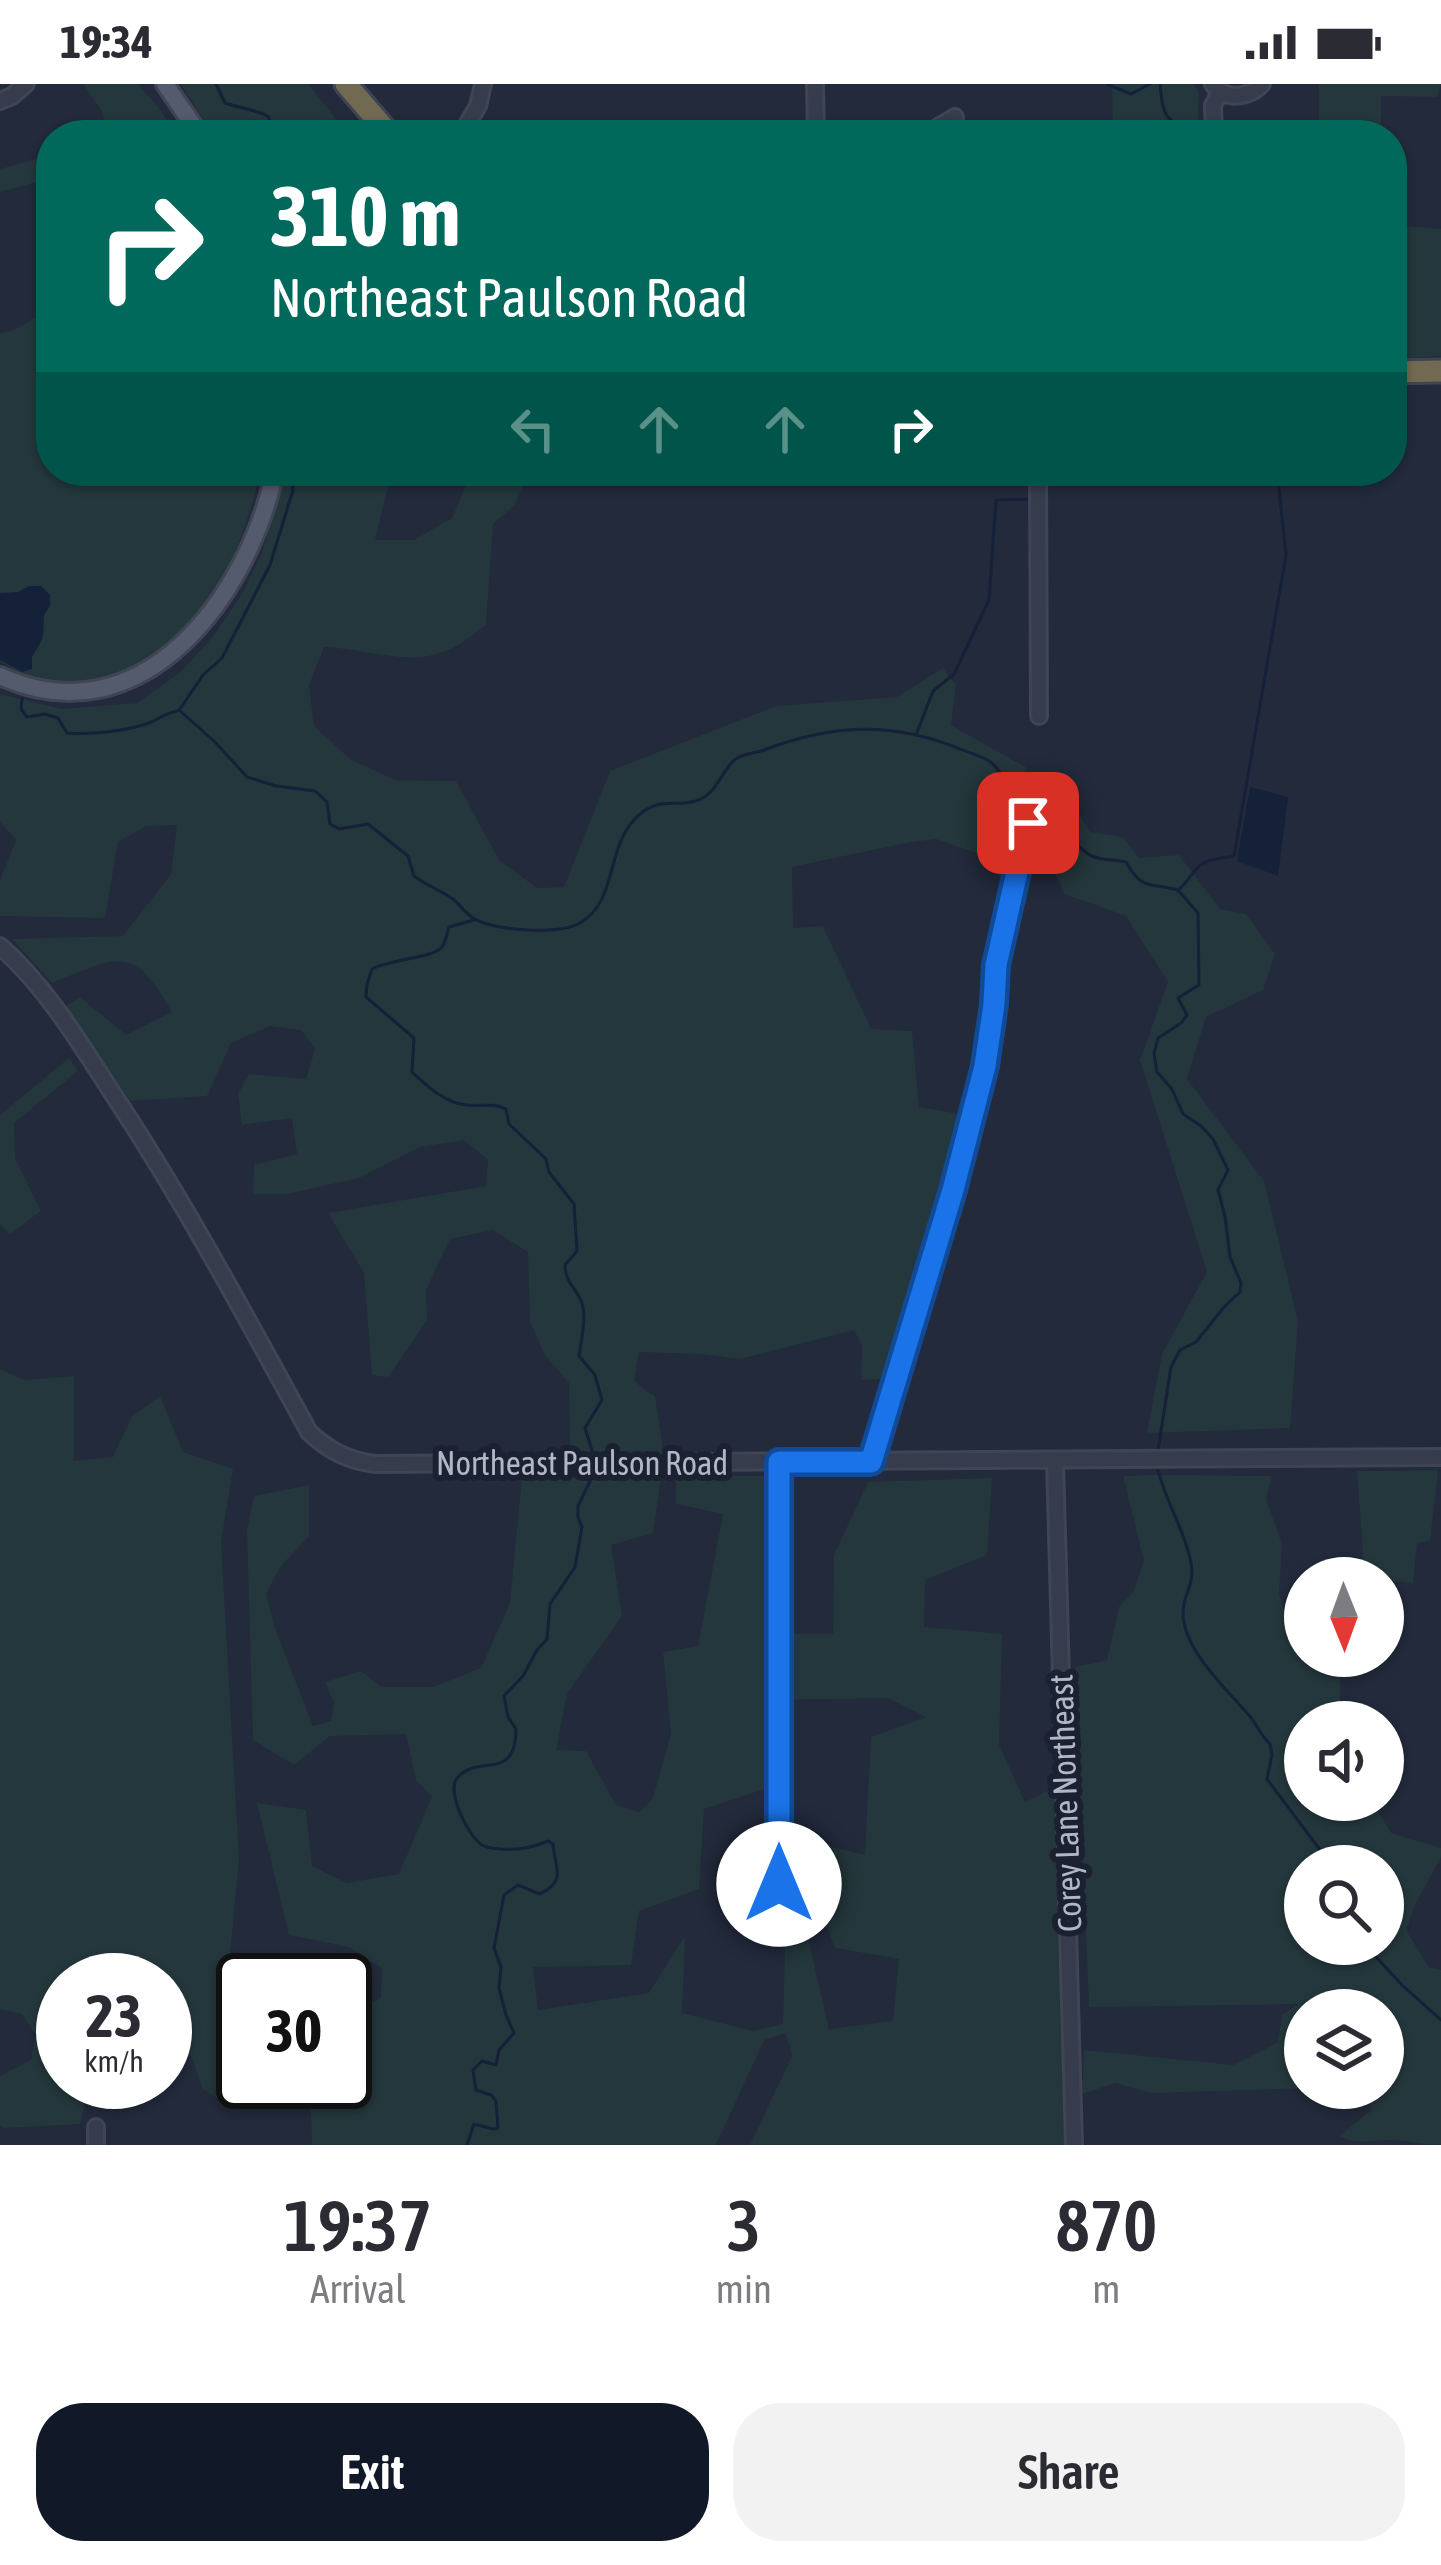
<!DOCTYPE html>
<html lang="en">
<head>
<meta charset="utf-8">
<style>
  :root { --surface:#fff; --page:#f2f2f3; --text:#2b2b33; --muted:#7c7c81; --accent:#111827 }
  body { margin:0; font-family:"Asap Condensed",sans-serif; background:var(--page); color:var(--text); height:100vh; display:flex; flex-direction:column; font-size:45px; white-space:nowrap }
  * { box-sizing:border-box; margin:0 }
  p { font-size:39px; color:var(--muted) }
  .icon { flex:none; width:66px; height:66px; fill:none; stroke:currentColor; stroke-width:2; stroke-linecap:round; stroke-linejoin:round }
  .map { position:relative; height:2061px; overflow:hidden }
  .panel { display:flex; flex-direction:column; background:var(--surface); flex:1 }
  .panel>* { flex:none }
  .banner { position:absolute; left:36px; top:36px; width:1371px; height:366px; border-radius:48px; box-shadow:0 3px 9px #0004; background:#00695c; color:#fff; overflow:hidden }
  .needle { width:78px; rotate:179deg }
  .fabs { position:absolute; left:1284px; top:1473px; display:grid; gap:24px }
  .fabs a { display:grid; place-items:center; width:120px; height:120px; border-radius:50%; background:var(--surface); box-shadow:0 3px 9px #0004; font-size:60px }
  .speed { position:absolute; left:36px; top:1869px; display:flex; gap:24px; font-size:60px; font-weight:700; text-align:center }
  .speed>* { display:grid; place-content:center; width:156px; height:156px; border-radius:50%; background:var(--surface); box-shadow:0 3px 9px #0004; line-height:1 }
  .speed small { font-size:30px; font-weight:400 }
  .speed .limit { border:6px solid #111; border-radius:18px; background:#fff; color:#111 }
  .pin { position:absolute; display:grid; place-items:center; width:102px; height:102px; color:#fff; margin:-51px; border-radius:24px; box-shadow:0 6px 18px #0006 }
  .me { position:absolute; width:132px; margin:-66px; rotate:0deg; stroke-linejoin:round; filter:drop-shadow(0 0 9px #0008) }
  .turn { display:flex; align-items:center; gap:42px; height:252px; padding:0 36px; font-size:54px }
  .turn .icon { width:156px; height:156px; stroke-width:2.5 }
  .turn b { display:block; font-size:84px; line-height:102px }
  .lanes { display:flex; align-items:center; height:114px; padding:0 36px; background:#0003; justify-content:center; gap:60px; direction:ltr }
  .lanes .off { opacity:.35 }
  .eta { display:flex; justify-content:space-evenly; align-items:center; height:204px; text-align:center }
  .eta b { font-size:72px; font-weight:600; line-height:84px }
  .button { display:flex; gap:24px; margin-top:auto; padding:24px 36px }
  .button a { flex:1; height:138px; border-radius:48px; background:var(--accent); color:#fff; font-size:48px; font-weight:600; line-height:138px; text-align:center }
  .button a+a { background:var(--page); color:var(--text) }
  .status { display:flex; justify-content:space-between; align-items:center; height:84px; padding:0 60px; background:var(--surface); direction:ltr }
  .status svg { height:33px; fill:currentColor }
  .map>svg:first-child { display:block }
  .green { fill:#24373c; fill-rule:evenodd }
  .water { fill:#152039 }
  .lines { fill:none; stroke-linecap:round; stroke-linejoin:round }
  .stream { stroke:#152039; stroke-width:3 }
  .minor-casing { stroke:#3f4554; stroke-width:20 }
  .major-casing { stroke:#3f4554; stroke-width:22 }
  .highway-casing { stroke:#3e4453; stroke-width:27 }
  .minor { stroke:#363c4b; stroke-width:14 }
  .major { stroke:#545b6c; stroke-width:16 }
  .highway { stroke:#726953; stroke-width:21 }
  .route-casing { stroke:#114b97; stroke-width:30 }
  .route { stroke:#1a73e8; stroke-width:21 }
  .labels { text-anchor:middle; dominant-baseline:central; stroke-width:12; stroke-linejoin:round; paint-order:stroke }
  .street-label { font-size:33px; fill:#b1b7c7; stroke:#1b2130 }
</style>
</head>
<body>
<div class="status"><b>19:34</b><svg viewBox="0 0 49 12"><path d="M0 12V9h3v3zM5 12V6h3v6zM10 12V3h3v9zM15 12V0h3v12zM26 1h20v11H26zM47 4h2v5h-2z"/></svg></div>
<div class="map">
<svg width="1441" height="2061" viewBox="0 0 1441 2061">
  <rect width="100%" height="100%" fill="#222a3b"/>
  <path class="green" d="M83,0H138L159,24L176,51H107L102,27Z
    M181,0H308L349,51H213Z
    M1112,0H1194L1199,9L1197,51H1113Z
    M1319,0H1441L1437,13L1381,12V51H1319Z
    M51,71V94L0,108V85Z
    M1392,137L1403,142L1441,145V272L1392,275Z
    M51,225V387H260C251,434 228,495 198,533C178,557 119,599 88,602C57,605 25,594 0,577V249L14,246Z
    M288,387H392L375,456H414L452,434L467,399L523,401L514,422L493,440L486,541C474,549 460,562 446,567C407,583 364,564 324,563L309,601L314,642L350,675L395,696L456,697L499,776L537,804L564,803L610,687L776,622L897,613L943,584L956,601L951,641L1027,684L1005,800L982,771L936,755L911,758L792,783L793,844L823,842L871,945L912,947L919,1023L959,1030L885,1295L861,1296L862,1261L854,1246L740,1275L702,1270L639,1268L634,1297L655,1313L664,1370H570L569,1299L545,1271L530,1238L528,1168L493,1146L450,1155L426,1206L427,1236L388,1293L372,1291L364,1189L328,1129L486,1102L488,1076L464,1056L420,1063L359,1094L287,1110H253L254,1081L297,1070L292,1034L242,1041L238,1010L249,990L306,995L315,965L301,946L270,942L231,959L207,1012L130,1017L66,922L80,913L126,951L172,928C132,858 118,873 52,899L12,855L123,852L171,790L177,741L146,742L118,758L105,834L0,832V796L16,756L0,738V610L62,625L137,619L181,588L215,550L242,510L261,471Z
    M1042,707L1075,724L1090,748L1123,753L1139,774L1179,771L1220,825L1246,830L1275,870L1263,906L1206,933L1187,995L1264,1097L1298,1237L1290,1344L1147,1349L1162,1270L1207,1188L1140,976L1168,898L1126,832L1065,810L1039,756Z
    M69,974L78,987L14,1039L15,1074L41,1127L10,1150L0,1140V1031Z
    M0,1285L24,1296L74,1292V1377L113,1373L132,1332L160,1312L183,1368L233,1385L221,1458L239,1775L229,1880V1926L243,1924V1985H229V2022L203,2005L182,1948L165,1949V1896H63V1998H90L80,2040L4,2044L0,2041V1992L31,1976L36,1951L22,1930L0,1925Z
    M1438,1386L1430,1457L1417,1459L1413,1499L1365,1494L1357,1387Z
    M1152,1391L1272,1392L1266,1415L1282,1460L1279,1510L1300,1573L1305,1571L1345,1572L1340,1584V1638H1305V1716H1340L1356,1735L1373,1720L1391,1749L1441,1764V1773L1416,1819L1406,1846L1429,1883L1441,1886V2061C1423,2061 1406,2056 1389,2056C1369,2056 1357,2061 1339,2052L1372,2026L1362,2004H1383V1926H1305V2004H1314L1152,2009L1115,1999L1082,2010L1084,1966L1233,1981L1277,1959L1283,1930L1299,1920L1089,1923L1075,1583L1107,1576L1119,1523L1133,1508L1144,1477L1123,1392ZM1305,1782H1383V1860H1305Z
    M676,1392H770L773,1550H833L834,1471L868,1398L992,1394L987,1471L925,1496L924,1543L1002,1550L999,1661L1025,1718L1053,1704L1066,2061H750L792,1972L786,1949L764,1956L716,2061H312L310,1998H345V1920L360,1924L381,1914L382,1884L349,1863L289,1851L257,1719L306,1726L312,1782L347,1799L399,1790L432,1713L416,1696L406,1650L330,1652L294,1681L253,1656L247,1447L254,1412L309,1401V1452L281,1482L266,1510L276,1547L313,1642L331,1637L334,1619L325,1598L361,1587L382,1603H433L481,1584L510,1519L522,1393L661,1394L653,1449L611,1461L622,1532L567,1610L556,1666L586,1667L616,1721L639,1728L653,1714L671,1650L663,1568L698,1562L723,1430L676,1420ZM888,1614L926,1633L871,1653L865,1771L794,1754L791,1799L822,1832L835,1864L899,1875L893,1937L829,1945L805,1841L786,1830L783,1940L753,1947L682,1929L685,1852L649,1909L538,1926L533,1883L631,1881L639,1827L699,1805L704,1725L768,1704L769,1616Z"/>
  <path class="water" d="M29,502H41L50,511V522L44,531C43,557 45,551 32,573V585L22,588L0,576V509L18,508Z
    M1250,703L1288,713L1278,792L1237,777Z"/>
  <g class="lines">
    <path class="stream" d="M216,0L225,19C239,24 259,26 269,33V51
      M1107,0L1131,10L1150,0
      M1160,0C1163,34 1165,35 1195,51
      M22,615L21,625L27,633L45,630L58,634L67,649C91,651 126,647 149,639C159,635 166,629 177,627
      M180,625L203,591L222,574L270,481L293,406L290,387
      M179,626L215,658L247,693L276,702L315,707L327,718L330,740L339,745L368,740L408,772L414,792C426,801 440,806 453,815C460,821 465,829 473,834C493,847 559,851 580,839C617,818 606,766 634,736C658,709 678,726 701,715C719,706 723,683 737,674C744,670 756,669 764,666C832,640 892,637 960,665C969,669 986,673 993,680C1001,687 1007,702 1013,711C1068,720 1054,745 1088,770C1098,777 1113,775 1126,778C1143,808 1150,798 1178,806L1198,829L1199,901L1178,914L1187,931L1181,939L1158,954L1154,970L1157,988L1172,1005L1183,1030L1201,1042L1213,1055L1228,1086L1218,1106L1225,1132L1230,1173L1241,1199L1240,1208L1225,1222L1196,1258L1180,1266L1171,1283L1158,1366
      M916,651L933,607L954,590L989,516L996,416L1031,415V387
      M1178,806C1187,799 1190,792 1197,784C1205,775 1222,774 1234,772L1286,471L1277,387
      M474,836L449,843C447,849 446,857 442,863C433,874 391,875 372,885L367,900L366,913L414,954L412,988C427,1002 444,1018 465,1021C480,1023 491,1018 506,1025L509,1040L546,1075L549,1088L574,1120L577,1167L565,1181C565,1198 576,1203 582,1219C587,1234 581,1256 579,1272L595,1291L602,1316L585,1344L593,1370
      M1158,1386C1166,1418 1182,1441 1190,1474C1197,1501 1183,1507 1183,1529C1183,1565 1226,1605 1248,1630C1257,1640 1260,1651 1270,1660L1272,1671L1267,1695L1324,1771L1321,1782
      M1364,1860L1402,1901L1441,1936
      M467,2061L474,2040L493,2045L498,2044L496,2017L491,2011L476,2006L473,1986L482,1977L496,1981L499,1966L514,1949L506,1931L499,1904L501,1883L494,1864L504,1811L518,1801L540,1810C568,1796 554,1782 553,1760L548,1757C531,1764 519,1766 501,1765C492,1764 489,1765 482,1761C468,1752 445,1706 458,1693C479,1670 516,1698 516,1645L508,1633L504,1612L523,1592L537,1566L547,1555L550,1520L575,1483L582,1443L578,1433V1422L593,1391"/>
    <defs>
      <path id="minor" d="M815,0L816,51
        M1213,0C1224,17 1249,14 1262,0
        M0,17L12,12L26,0
        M461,51L478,22L483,0
        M933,51L938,43L955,33
        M1214,51L1213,21L1220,9
        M1038,387L1039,632
        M0,862C46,903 78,956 111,1007C184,1117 246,1233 309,1348C329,1367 349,1377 376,1380L1441,1373
        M1055,1377L1074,2061
        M779,1378L780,1815
        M871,1378L953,1106L981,997L992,942L996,881L1028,739
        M96,2043V2061"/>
      <path id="major" d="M165,0L200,51
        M0,592C143,657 249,511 275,387"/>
      <path id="highway" d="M346,0L390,51
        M1392,288L1441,287"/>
    </defs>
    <use href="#minor" class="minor-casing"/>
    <use href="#major" class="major-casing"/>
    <use href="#highway" class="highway-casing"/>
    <use href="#minor" class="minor"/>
    <use href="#major" class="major"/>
    <use href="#highway" class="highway"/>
  </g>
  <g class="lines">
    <defs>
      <path id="route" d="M779,1800V1378H871L953,1106L985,982L994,920L996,881L1028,739"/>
    </defs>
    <use href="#route" class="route-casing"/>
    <use href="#route" class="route"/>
  </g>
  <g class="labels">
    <g class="street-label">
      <text x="582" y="1379">Northeast Paulson Road</text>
      <text transform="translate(1065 1719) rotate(-92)">Corey Lane Northeast</text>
    </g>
  </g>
</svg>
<div class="fabs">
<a><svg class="needle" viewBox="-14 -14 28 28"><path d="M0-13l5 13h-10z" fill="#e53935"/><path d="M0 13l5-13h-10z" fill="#7c7c81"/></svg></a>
<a><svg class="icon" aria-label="sound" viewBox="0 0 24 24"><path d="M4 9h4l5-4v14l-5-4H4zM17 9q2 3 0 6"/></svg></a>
<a><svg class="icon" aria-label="search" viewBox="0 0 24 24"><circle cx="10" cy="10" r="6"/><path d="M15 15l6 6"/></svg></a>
<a><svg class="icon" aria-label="layers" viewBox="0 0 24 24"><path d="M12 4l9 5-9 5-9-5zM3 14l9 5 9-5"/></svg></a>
</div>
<div class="speed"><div>23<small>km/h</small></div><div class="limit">30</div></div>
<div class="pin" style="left:1028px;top:739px;background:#d93025"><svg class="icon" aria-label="arrive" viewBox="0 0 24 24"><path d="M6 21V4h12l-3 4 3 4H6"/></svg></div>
<svg class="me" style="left:779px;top:1800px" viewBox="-20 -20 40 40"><circle r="19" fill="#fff"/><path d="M0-13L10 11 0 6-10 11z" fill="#1a73e8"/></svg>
<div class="banner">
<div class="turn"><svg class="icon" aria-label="right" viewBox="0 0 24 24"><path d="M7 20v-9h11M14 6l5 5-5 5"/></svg><div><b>310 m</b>Northeast Paulson Road</div></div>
<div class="lanes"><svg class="icon off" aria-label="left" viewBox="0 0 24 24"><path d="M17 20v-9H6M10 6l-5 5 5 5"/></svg><svg class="icon off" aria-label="ahead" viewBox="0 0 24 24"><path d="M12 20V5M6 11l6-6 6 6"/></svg><svg class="icon off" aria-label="ahead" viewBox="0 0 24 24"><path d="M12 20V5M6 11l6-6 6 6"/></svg><svg class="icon" aria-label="right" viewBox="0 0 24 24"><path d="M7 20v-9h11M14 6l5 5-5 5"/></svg></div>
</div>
</div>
<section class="panel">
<div class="eta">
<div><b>19:37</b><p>Arrival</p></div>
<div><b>3</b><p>min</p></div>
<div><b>870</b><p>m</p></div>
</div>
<div class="button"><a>Exit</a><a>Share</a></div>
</section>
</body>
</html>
